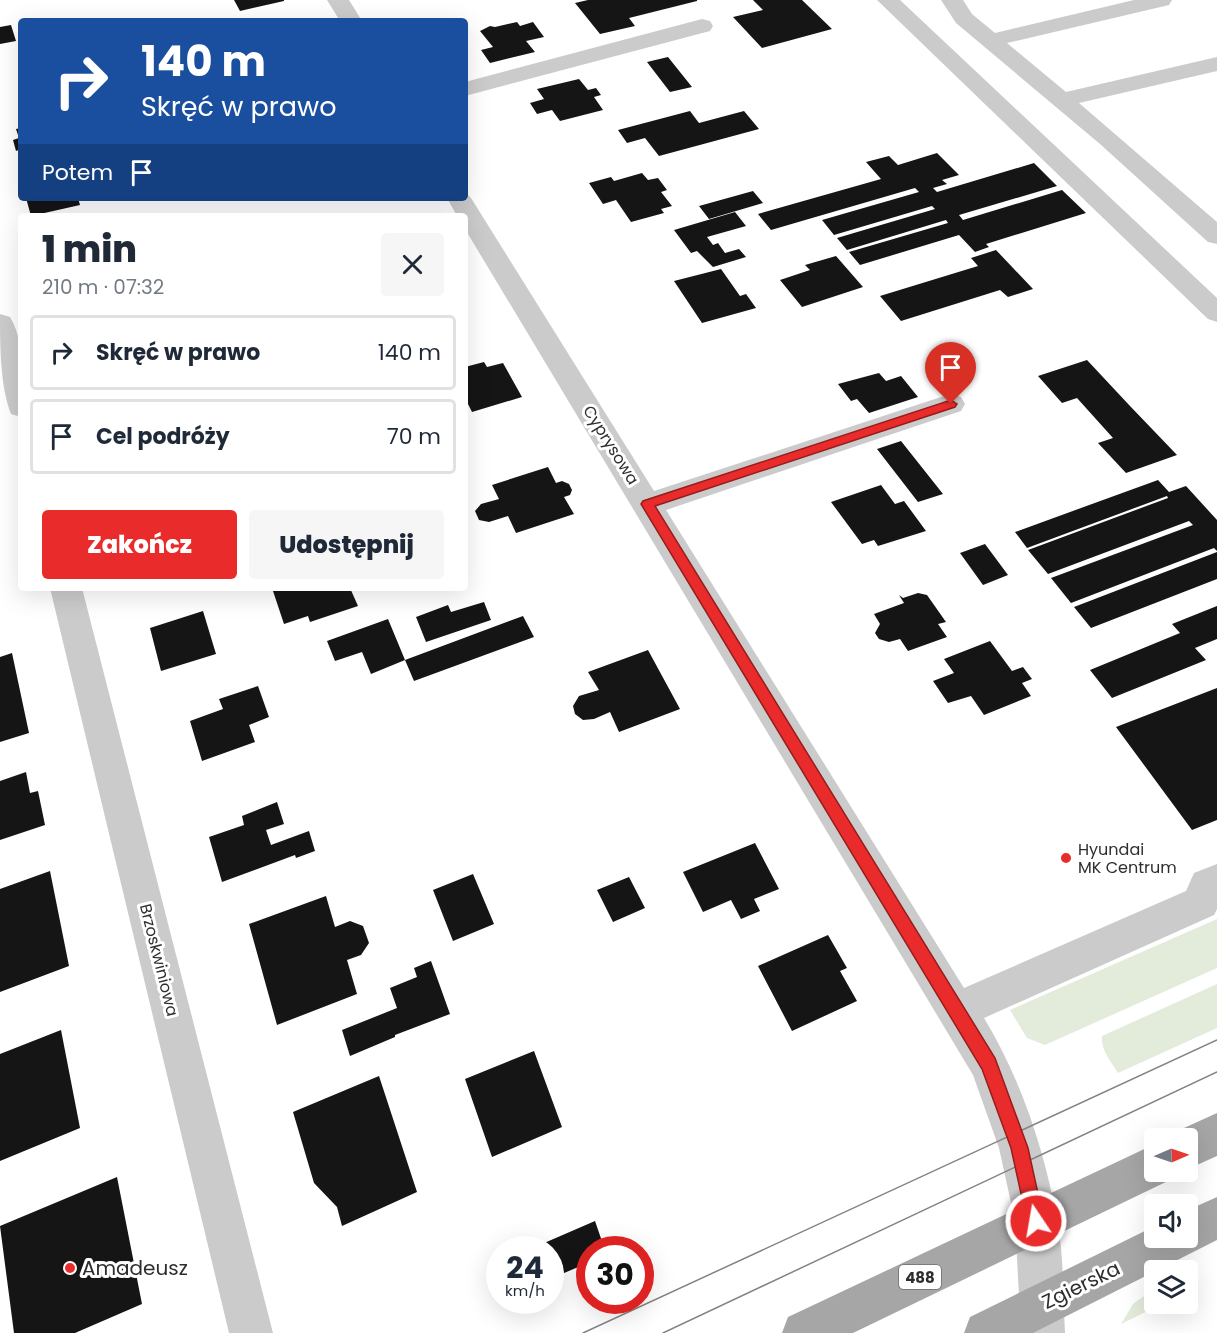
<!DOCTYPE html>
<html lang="pl">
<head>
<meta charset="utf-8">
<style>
  :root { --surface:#fff; --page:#f6f6f7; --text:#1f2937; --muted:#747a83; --line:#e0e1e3; --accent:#e92c2b }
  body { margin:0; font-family:Poppins,sans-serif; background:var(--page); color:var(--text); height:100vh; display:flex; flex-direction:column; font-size:22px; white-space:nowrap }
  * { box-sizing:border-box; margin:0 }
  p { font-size:20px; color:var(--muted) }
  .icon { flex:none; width:33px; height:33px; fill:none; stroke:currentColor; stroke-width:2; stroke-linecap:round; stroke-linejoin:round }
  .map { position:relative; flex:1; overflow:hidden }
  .drawer { position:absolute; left:18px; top:213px; width:450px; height:378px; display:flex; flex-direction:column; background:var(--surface); border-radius:6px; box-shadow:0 6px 24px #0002 }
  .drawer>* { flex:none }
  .banner { position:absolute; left:18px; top:18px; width:450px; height:183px; border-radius:6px; box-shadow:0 6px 24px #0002; background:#1a4fa0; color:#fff; overflow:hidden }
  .needle { width:39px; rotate:88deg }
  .controls { position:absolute; left:1144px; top:1128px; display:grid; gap:12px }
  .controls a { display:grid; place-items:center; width:54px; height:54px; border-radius:6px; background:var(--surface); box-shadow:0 6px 24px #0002; font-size:30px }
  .speed { position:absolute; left:486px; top:1236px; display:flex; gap:12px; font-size:30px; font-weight:700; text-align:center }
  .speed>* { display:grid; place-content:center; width:78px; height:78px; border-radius:50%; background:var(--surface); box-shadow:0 6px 24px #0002; line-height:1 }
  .speed small { font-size:15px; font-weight:400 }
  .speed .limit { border:9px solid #d22; background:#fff; color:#111 }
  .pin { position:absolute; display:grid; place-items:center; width:51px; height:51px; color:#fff; margin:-62px -26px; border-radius:50% 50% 50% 0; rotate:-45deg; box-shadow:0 0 6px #0007 }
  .pin .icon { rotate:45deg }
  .me { position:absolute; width:66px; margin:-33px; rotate:348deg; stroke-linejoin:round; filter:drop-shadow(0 0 4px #0008) }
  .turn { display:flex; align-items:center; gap:21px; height:126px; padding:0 24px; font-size:27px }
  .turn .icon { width:78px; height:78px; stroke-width:2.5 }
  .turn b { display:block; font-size:42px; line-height:51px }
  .then { display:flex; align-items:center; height:57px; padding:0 24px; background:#0003; gap:12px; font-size:22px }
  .round { display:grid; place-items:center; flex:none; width:63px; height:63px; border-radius:6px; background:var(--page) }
  .overview { display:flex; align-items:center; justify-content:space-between; height:102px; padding:0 24px }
  h1 { font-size:36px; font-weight:800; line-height:45px }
  .cta { display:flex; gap:12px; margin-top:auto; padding:12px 24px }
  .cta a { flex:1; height:69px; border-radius:6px; background:var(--accent); color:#fff; font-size:24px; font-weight:800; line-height:69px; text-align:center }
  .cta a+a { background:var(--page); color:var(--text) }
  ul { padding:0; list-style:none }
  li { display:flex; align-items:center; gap:18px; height:75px; margin:0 12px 9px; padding:0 12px; border:3px solid var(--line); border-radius:6px }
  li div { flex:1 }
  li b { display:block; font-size:22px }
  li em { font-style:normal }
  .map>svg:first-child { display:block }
  .green { fill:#e3ecdb }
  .building { fill:#151515 }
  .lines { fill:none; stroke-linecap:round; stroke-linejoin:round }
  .minor { fill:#cbcbcb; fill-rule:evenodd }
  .major { fill:#a6a6a6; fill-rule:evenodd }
  .tram { stroke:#838383; stroke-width:1.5 }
  .route { fill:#e92c2b; stroke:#971d1c; stroke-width:1.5 }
  .poi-dot { fill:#e92c2b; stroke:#fff; stroke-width:2 }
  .labels { text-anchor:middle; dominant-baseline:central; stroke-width:6; stroke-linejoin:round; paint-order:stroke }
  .shield { fill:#fff; stroke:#6d6d6d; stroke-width:1.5 }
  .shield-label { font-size:15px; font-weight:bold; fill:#2e2e2e }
  .street-label { font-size:16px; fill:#2e2e2e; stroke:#fff }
  .poi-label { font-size:16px; fill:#2e2e2e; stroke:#fff; text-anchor:start }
  .near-poi-label { font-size:20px; fill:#2e2e2e; stroke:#fff; text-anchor:start }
  .near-street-label { font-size:20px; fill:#2e2e2e; stroke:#fff }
</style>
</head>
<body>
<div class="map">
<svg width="1217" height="1333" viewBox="0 0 1217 1333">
  <rect width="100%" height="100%" fill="#fff"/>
  <path class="green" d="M1217,919V968L1045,1045L1027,1038L1010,1010Z
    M1217,984V1028L1118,1073C1112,1063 1100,1049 1102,1036Z
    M1155,1288V1304H1162L1121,1324L1133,1304Z"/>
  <path class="building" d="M234,0H284V1L240,11Z
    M588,0H697V1L629,18L635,26L600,34L575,3Z
    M753,0H802L832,29L762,48L733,17L763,10Z
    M517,22L520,26L533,22L544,37L526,41L535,52L490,63L481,50L493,47L480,31L490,26L495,27Z
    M11,25L16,41L0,44V27Z
    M668,57L692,87L670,92L647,62Z
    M579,79L588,90L596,88L601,95L594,97L603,110L560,121L552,110L537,114L530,103L544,99L537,89Z
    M690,111L699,123L744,111L759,129L659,156L645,138L627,143L618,130Z
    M21,128V149L16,151L13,140L19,138L16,129Z
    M937,153L959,175L942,180L947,184L933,188L937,192L1034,163L1057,186L959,215L963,220L1062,190L1086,213L986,244L989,247L975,252L959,235L860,265L849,252L948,223L946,220L847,250L837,238L935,209L932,206L834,235L822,220L919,192L915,188L771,230L758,214L881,179L866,162L889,156L898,165Z
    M642,173L648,180L658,178L667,190L661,192L672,206L661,209L664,213L631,222L616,200L603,204L589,183L611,177L614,181Z
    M753,191L763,203L709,219L699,206Z
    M26,198H78L80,205L31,216Z
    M735,212L746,226L707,237L713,245L718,243L725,253L739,249L746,257L713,267L697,251L691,253L674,230Z
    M996,250L1033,289L1008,297L1000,290L901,321L880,296L978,266L971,258Z
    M836,256L863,287L802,307L780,280L810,270L805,265Z
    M721,269L740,296L746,294L756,308L702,323L674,281Z
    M1087,360L1130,406L1177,455L1126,473L1098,443L1113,438L1077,398L1062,403L1038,376Z
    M484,362L487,367L503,363L522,397L472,412L465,398V367Z
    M879,373L886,381L901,376L918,397L869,413L857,399L851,401L838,384Z
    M901,441L943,494L918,502L877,449Z
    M548,467L556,483L562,481L569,484L572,490L570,495L564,497L574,514L516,533L508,516L489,522L479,520L475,511L481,504L499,499L492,485Z
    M1158,480L1169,492L1186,486L1217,520V551L1214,548L1071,603L1051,578L1193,525L1189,521L1048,574L1028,550L1168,498L1167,496L1027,548L1015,532Z
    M881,485L895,504L904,501L926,531L878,546L874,540L862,544L831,502Z
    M985,544L1008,575L983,585L960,553Z
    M1217,552V579L1091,628L1074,607Z
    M272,588H350L358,606L310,622L308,616L284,624Z
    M918,593L927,595L946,622L938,624L947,637L908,651L900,639L889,642L879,639L875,633L880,624L874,614L904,603L899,595L903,598Z
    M484,602L491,620L426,642L416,617L448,605L451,612Z
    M1217,606V639L1195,648L1206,660L1112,698L1090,670L1180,633L1172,624Z
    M203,611L216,654L161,671L150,628Z
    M523,616L534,637L414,681L405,660Z
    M388,619L405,660L371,674L362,652L335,661L327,641Z
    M990,641L1012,671L1023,667L1032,679L1022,683L1031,696L984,715L971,696L948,703L933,681L954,673L944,659Z
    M648,650L680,709L619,732L610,712L594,719L583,720L575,714L573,706L579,696L599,690L588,672Z
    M12,653L29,733L0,742V657Z
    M258,686L269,717L249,725L255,742L202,761L190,721L223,709L219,699Z
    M1217,688V820L1192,830L1116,727Z
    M26,772L30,793L38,791L45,825L0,840V781Z
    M277,802L284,824L266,830L271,845L309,831L315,851L296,858L295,855L222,882L209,837L244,825L242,816Z
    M755,843L779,889L754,899L760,911L741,919L731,900L703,912L683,872Z
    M50,871L69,966L0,992V889Z
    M473,874L494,924L453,941L433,890Z
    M629,877L645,908L613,922L597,890Z
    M326,896L335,927L350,921L363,926L369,943L361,955L347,960L357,994L277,1025L249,924Z
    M828,935L847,968L840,971L857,1001L792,1031L758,966Z
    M431,961L450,1014L395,1035V1037L350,1056L342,1030L397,1008L390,988L417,977L414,968Z
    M61,1030L80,1128L0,1161V1054Z
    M534,1051L562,1127L492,1157L465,1079Z
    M379,1076L417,1192L342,1226L337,1207L314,1183L293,1112Z
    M117,1177L142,1304L75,1333H14L0,1226Z
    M595,1221L605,1250H590V1262L550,1279V1250H528Z"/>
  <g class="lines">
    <path class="minor" d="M327,0H349L362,21H340Z
      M877,0H900L1217,298V322L1208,319Z
      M941,0H963L972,14L995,33L1134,0H1172L1169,5L1007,43L1066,92L1217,57V71L1079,103L1217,222V244L1208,242L1100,144L956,23Z
      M702,19L710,21L713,26L710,31L465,96V82Z
      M465,192L471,198L654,491L941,397L951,394L961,397L965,404L961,411L666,510L964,988L1186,891L1194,873L1217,864V909L1214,915L984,1018C1021,1079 1044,1149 1057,1219C1064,1256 1063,1296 1065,1333H1021L1015,1221L999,1148L973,1075L465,229V216H457L447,198H465Z
      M0,314L10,317C27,345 21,385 21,417L11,414C0,385 0,346 0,314Z
      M50,588H82L273,1333H229Z"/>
    <path class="major" d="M1217,1113V1156L1188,1169V1138H1171L1173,1133Z
      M1155,1144V1172H1173L1170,1180L853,1333H782L788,1317Z
      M1217,1197V1240L1033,1333H964L970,1317L1155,1226V1238H1188V1210Z"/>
    <path class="tram" d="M583,1333L1217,1040
      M663,1333L1217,1072"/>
  </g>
  <path class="route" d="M951,400L957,404L955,407L655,506L995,1058L1028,1148L1044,1221L1042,1228L1036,1230L1029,1228L1027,1221L1011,1148L982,1069L641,504L643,501Z"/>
  <g class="poi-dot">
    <circle cx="1066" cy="858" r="6"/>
    <circle cx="70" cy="1268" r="6"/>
  </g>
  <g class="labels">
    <rect class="shield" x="899" y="1265" width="42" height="24" rx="4.5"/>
    <g class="shield-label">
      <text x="920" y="1277">488</text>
    </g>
    <g class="street-label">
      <text transform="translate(611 445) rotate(58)">Cyprysowa</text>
      <text transform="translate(159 960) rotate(76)">Brzoskwiniowa</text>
    </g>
    <g class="poi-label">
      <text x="1078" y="849">Hyundai<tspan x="1078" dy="18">MK Centrum</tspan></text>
    </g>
    <g class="near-poi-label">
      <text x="82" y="1268">Amadeusz</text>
    </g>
    <g class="near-street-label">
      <text transform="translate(1081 1285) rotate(-26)">Zgierska</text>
    </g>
  </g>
</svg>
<div class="controls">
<a><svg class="needle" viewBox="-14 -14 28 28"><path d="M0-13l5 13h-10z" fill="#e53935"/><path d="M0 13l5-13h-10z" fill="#747a83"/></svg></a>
<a><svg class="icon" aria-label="sound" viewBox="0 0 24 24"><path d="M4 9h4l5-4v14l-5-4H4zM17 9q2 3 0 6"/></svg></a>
<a><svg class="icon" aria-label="layers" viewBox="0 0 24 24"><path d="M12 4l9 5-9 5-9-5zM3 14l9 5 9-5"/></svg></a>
</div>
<div class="speed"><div>24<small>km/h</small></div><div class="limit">30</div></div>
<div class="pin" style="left:951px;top:404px;background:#d93025"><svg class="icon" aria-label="arrive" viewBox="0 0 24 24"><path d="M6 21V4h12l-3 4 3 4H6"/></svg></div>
<svg class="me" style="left:1036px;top:1221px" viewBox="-20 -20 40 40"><circle r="17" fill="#e92c2b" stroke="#fff" stroke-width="3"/><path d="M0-11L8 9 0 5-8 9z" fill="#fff"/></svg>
<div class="banner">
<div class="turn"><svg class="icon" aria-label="right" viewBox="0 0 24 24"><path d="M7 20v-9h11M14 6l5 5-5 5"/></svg><div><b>140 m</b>Skręć w prawo</div></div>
<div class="then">Potem<svg class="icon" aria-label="arrive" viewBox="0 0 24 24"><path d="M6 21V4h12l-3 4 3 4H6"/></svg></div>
</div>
<section class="drawer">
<div class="overview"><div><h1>1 min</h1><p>210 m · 07:32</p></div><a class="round"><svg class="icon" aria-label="close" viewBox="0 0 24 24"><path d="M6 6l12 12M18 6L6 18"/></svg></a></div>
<ul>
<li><svg class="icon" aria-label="right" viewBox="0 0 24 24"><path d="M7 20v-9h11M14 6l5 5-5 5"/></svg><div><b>Skręć w prawo</b></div><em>140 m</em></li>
<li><svg class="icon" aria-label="arrive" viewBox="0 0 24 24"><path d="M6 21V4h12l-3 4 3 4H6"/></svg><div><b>Cel podróży</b></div><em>70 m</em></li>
</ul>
<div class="cta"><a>Zakończ</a><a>Udostępnij</a></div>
</section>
</div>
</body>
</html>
